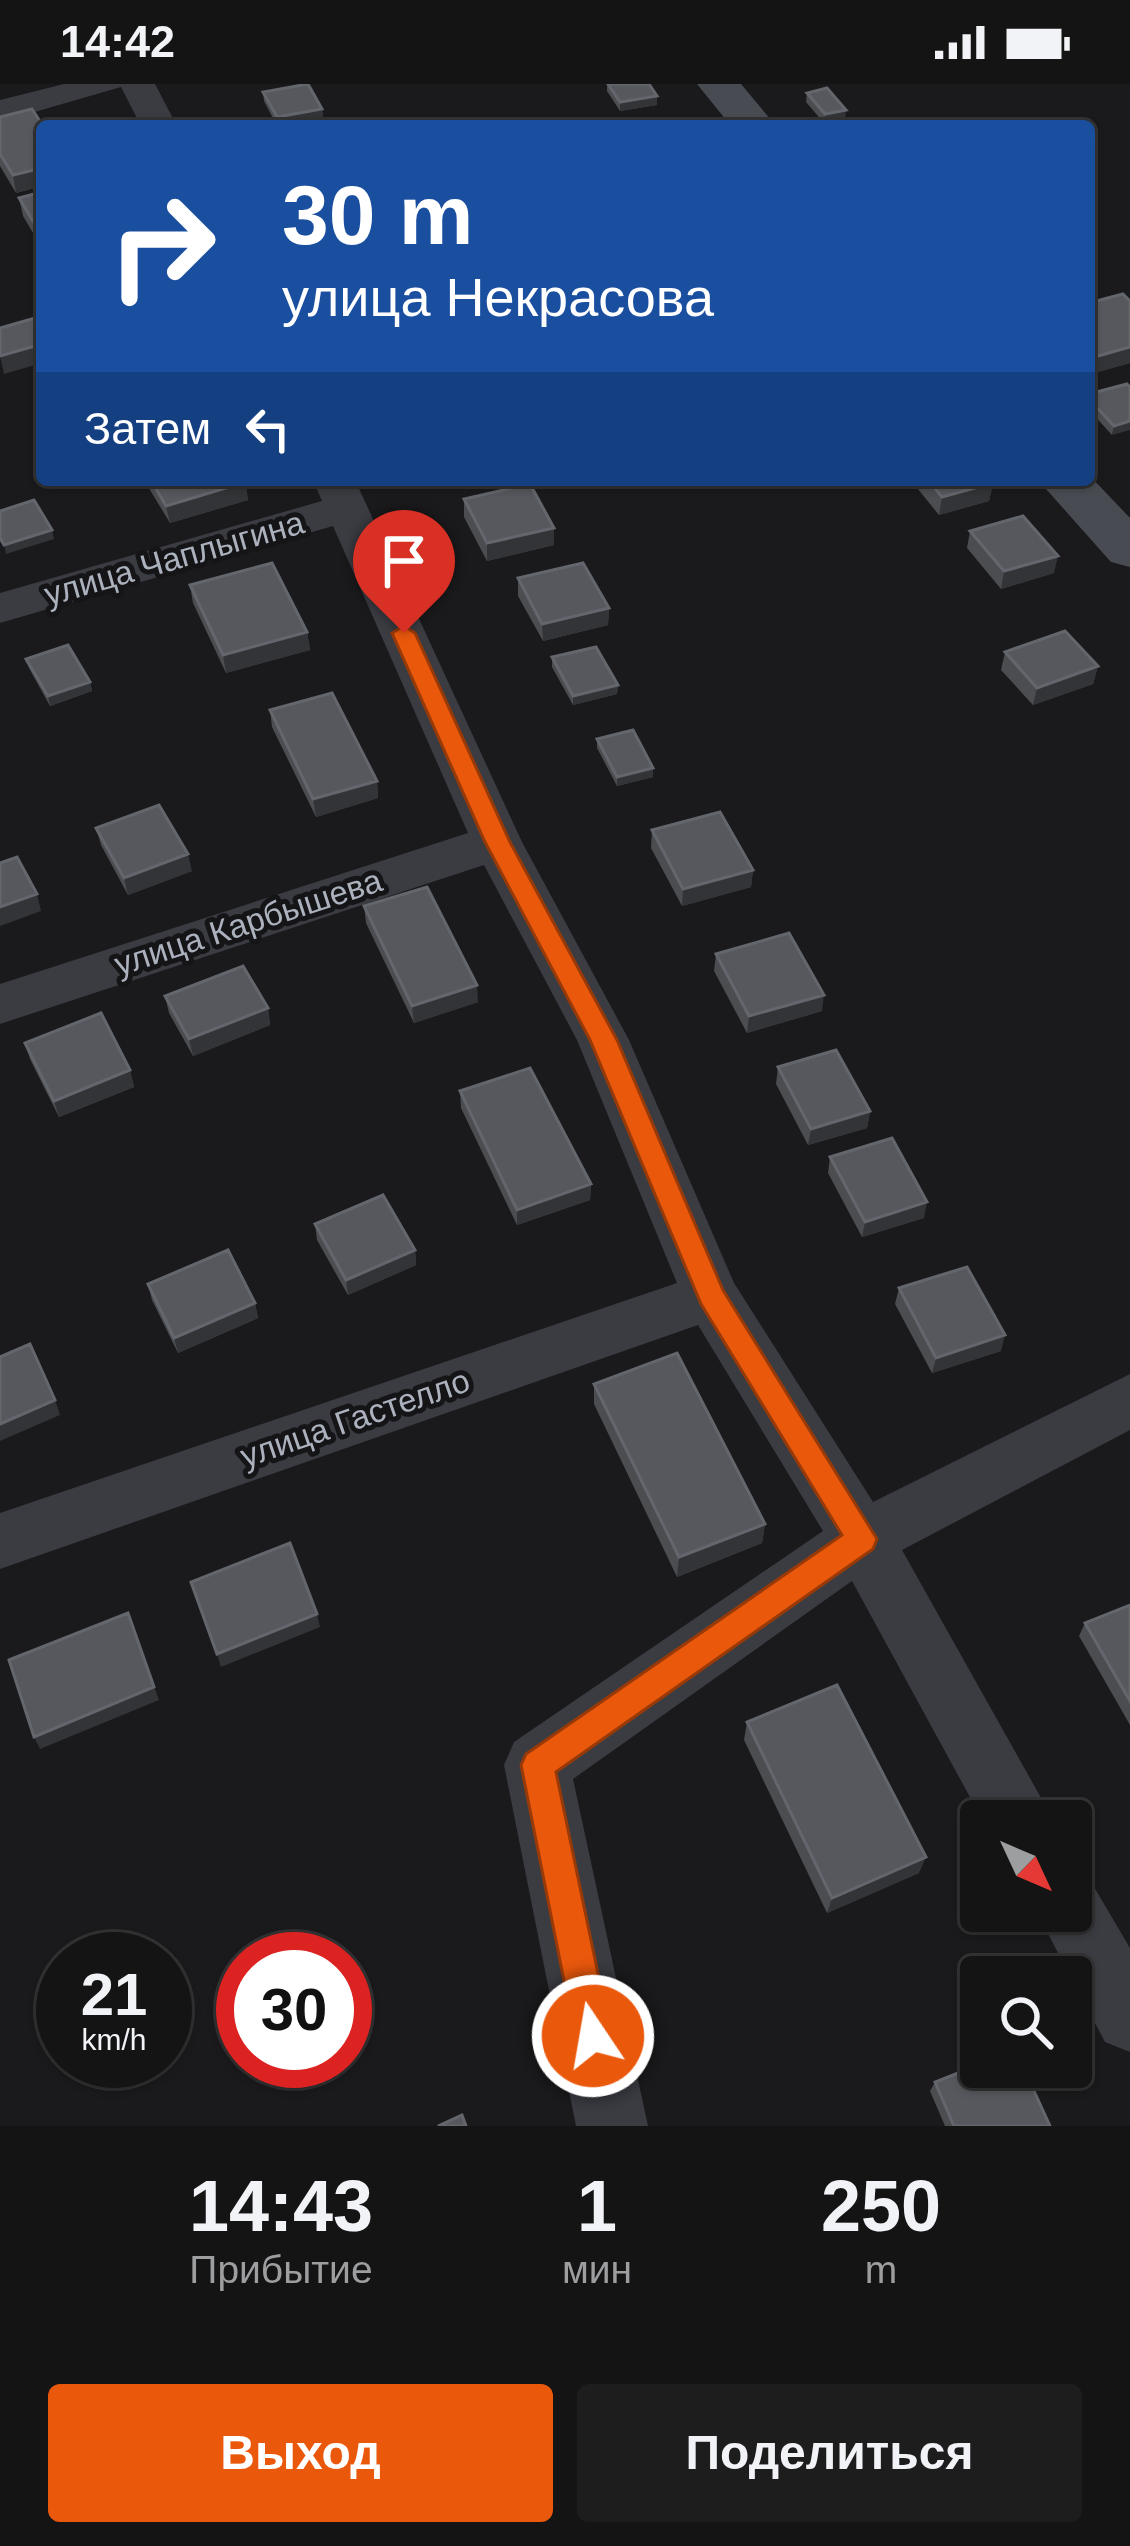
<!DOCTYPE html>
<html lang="ru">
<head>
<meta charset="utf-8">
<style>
  :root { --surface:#141415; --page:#1d1d1e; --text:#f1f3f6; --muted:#9d9ea0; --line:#333334; --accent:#ea580c }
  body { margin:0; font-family:Arial,sans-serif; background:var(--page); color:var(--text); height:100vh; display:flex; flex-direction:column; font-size:45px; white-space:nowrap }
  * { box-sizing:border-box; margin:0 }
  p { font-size:39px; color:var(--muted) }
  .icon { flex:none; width:66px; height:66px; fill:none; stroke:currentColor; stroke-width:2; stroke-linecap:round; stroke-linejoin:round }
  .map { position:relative; height:2042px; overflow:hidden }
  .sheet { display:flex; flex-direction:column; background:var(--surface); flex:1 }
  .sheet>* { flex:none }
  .banner { position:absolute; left:36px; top:36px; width:1059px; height:366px; border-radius:12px; box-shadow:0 3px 9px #0004,0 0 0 3px var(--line); background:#1a4fa0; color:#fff; overflow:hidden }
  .needle { width:78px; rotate:134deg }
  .fabs { position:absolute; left:960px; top:1716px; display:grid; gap:24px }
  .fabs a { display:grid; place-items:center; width:132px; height:132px; border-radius:12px; background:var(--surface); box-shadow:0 3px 9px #0004,0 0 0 3px var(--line); font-size:60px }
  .speed { position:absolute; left:36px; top:1848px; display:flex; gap:24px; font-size:60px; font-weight:700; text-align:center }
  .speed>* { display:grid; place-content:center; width:156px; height:156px; border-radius:50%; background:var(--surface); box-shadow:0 3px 9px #0004,0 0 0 3px var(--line); line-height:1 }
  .speed small { font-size:30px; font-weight:400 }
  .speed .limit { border:18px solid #d22; background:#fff; color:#111 }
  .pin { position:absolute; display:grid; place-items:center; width:102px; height:102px; color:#fff; margin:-123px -51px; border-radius:50% 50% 50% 0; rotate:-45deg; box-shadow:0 0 12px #0007 }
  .pin .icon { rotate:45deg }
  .me { position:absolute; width:132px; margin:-66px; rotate:348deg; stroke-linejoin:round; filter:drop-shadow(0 0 9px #0008) }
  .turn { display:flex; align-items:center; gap:42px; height:252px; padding:0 48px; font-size:54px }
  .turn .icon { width:156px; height:156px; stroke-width:2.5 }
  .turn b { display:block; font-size:84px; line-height:102px }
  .then { display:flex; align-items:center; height:114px; padding:0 48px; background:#0003; gap:24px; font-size:45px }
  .eta { display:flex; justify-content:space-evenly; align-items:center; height:204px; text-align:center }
  .eta b { font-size:72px; font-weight:700; line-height:84px }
  .button { display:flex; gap:24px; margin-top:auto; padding:24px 48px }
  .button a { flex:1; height:138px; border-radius:12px; background:var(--accent); color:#fff; font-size:48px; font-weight:700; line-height:138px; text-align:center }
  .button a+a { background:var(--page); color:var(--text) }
  .status { display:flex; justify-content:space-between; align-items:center; height:84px; padding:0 60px; background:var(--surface); direction:ltr }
  .status svg { height:33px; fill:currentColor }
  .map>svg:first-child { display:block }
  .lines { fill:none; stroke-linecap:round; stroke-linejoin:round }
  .minor { fill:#3a3c42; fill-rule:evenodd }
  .secondary { fill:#484c52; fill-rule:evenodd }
  .wall { fill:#4b4d51 }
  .shaded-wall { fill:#333437 }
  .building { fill:#56585d; stroke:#63666c; stroke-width:3 }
  .route { fill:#ea580c; stroke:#983908; stroke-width:3 }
  .labels { text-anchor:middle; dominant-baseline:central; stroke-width:10; stroke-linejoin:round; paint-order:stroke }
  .street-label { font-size:33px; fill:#acb2bd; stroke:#151517 }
</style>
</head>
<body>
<div class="status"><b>14:42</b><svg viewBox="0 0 49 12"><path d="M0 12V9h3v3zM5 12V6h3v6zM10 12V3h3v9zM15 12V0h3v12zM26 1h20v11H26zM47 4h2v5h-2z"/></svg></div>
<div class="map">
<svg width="1130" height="2042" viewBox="0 0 1130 2042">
  <rect width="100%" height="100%" fill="#1a1a1c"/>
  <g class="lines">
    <path class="minor" d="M64,0H155L177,42H141L121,3L0,38V16Z
      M313,396H355L522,758L629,956L734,1199L873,1418L1130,1290V1346L902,1466L1054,1737H983L852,1497L573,1695L648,2042H576L504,1681L514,1658L823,1447L698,1241L0,1485V1429L677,1199L577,956L484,781L0,940V900L468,749L333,442L0,539V509L322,417Z
      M1071,1793L1094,1803L1130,1864V1968L1105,1958L1036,1827H1071Z"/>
    <path class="secondary" d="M697,0H741L776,42H731Z
      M1089,391L1130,434V483L1111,478L1038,396H1089Z"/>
  </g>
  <path class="wall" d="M607,0H649L657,21L620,27L607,7Z
    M263,8L322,25L323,34L277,42L264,17Z
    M807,9L845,35L824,39L806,18Z
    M0,33L42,42V102L16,109L0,82Z
    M42,108V164L23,132L19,114Z
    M1130,217V279L1094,289L1089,284V219Z
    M1127,300L1112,351L1089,326V310Z
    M144,396H244L248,416L170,439Z
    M914,396H990L993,399L989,417L939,431L913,399Z
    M464,415L554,444V461L487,477L464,433Z
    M970,447L1054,489L1001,505L967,464Z
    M518,494L609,524L608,541L543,557L518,512Z
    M190,501L307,548L310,566L226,589L193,519Z
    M1005,568L1098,582L1093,600L1033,621L1001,586Z
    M552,573L618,601L617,610L573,621L552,583Z
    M26,575L90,598L92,607L50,622L29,584Z
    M270,626L377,697L378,714L316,733L272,643Z
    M597,655L653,684V693L617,702L597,664Z
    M96,744L192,787L128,811L101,761Z
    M652,746L753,786L751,803L682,822L651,764Z
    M364,822L478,918L414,939L366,839Z
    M716,870L822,927L747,949L714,887Z
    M165,912L268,924L270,941L193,972L169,929Z
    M25,959L130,986L134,1003L59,1033L30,975Z
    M778,983L870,1027L867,1044L808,1061L776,1000Z
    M460,1007L591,1100L590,1116L517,1141L461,1024Z
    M830,1073L924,1134L862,1153L828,1089Z
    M315,1140L415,1166L416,1181L348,1211L317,1156Z
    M148,1200L255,1219L258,1234L178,1269L152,1216Z
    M899,1204L1001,1267L932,1289L895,1220Z
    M594,1300L765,1440L762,1459L677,1493L594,1320Z
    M1130,1521V1641L1079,1552L1085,1539Z
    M747,1638L919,1789L827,1829L744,1656Z
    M935,1998L1050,2042H945L930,2007Z"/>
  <path class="shaded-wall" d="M657,12V21L620,27V18Z
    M322,25L323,34L278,42L277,33Z
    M846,26L845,35L824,39L825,30Z
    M42,84V102L16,109L13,91Z
    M42,260V279L4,290L0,272Z
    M1130,263V279L1094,289L1098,272Z
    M1130,337V346L1112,351L1114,342Z
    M246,398L248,416L170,439L166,422Z
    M993,399L989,417L939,431L942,413Z
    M554,444V461L487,477V459Z
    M52,446L54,455L6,470L4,461Z
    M1058,472L1054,489L1001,505L1004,487Z
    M609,524L608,541L543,557L542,540Z
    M307,548L310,566L226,589L223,571Z
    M1098,582L1093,600L1033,621L1037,604Z
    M90,598L92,607L50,622L48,612Z
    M618,601L617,610L573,621V612Z
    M653,684V693L617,702V693Z
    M377,697L378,714L316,733L313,715Z
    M188,770L192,787L128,811L124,794Z
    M753,786L751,803L682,822L683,805Z
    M37,810L41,827L0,842V823Z
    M477,901L478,918L414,939L412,922Z
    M824,911L822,927L747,949L749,932Z
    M268,924L270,941L193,972L189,955Z
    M130,986L134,1003L59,1033L54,1017Z
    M870,1027L867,1044L808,1061L811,1045Z
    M591,1100L590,1116L517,1141V1126Z
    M927,1118L924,1134L862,1153L865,1138Z
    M415,1166L416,1181L348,1211L346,1196Z
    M255,1219L258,1234L178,1269L174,1254Z
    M1005,1251L1001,1267L932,1289L936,1274Z
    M55,1316L60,1331L0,1357V1340Z
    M765,1440L762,1459L677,1493L679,1473Z
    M128,1529L159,1616L40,1665L34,1653Z
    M317,1530L320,1543L221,1583L217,1570Z
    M926,1773L919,1789L827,1829L832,1814Z"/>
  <path class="building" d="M308,0L322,25L277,33L263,8Z
    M608,0H649L657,12L620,18Z
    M827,4L846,26L825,30L807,9Z
    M32,25L43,42L42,84L13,91L0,70V33Z
    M893,36L899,42H863Z
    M42,108V152L19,114Z
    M1123,210L1130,217V263L1098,272L1089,263V219Z
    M42,232V260L0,272V244Z
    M1127,300L1130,303V337L1114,342L1089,315V310Z
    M151,396H244L246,398L166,422Z
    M928,396H990L993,399L942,413Z
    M530,400L554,444L487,459L464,415Z
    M34,416L52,446L4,461L0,454V427Z
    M1023,432L1058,472L1004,487L970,447Z
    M272,479L307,548L223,571L190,501Z
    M583,479L609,524L542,540L518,494Z
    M1065,547L1098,582L1037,604L1005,568Z
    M68,561L90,598L48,612L26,575Z
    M596,563L618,601L573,612L552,573Z
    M332,609L377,697L313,715L270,626Z
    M633,646L653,684L617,693L597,655Z
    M159,721L188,770L124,794L96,744Z
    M720,728L753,786L683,805L652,746Z
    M17,773L37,810L0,823V779Z
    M427,803L477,901L412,922L364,822Z
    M789,849L824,911L749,932L716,870Z
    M243,882L268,924L189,955L165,912Z
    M101,929L130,986L54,1017L25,959Z
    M836,966L870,1027L811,1045L778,983Z
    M530,984L591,1100L517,1126L460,1007Z
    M892,1054L927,1118L865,1138L830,1073Z
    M383,1111L415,1166L346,1196L315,1140Z
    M228,1166L255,1219L174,1254L148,1200Z
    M967,1183L1005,1251L936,1274L899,1204Z
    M30,1260L55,1316L0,1340V1273Z
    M677,1269L765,1440L679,1473L594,1300Z
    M290,1459L317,1530L217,1570L191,1498Z
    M1130,1521V1617L1085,1539Z
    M128,1529L154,1603L34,1653L9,1576Z
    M837,1601L926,1773L832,1814L747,1638Z
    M981,1980V1983H1023L1050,2042H954L935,1998Z
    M462,2031L466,2042H438Z"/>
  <path class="route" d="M404,542L415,549L510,758L617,956L723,1206L877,1455L873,1465L556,1688L611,1952L606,1965L593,1970L580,1965L575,1952L521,1681L526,1670L842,1451L701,1220L590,956L485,758L392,549Z"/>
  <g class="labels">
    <g class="street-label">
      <text transform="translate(174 474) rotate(-16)">улица Чаплыгина</text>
      <text transform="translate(248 838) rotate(-18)">улица Карбышева</text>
      <text transform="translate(355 1334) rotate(-19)">улица Гастелло</text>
    </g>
  </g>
</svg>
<div class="fabs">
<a><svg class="needle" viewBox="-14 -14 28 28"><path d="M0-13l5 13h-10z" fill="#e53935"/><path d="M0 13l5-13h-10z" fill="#9d9ea0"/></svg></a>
<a><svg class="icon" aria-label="search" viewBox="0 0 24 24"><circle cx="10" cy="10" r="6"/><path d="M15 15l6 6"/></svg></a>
</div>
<div class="speed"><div>21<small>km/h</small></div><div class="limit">30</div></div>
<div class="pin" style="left:404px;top:549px;background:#d93025"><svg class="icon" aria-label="arrive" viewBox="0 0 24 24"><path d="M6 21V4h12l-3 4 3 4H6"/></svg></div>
<svg class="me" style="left:593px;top:1952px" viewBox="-20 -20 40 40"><circle r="17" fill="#ea580c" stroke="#fff" stroke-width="3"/><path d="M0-11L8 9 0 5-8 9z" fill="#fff"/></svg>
<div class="banner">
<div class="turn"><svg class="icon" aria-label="right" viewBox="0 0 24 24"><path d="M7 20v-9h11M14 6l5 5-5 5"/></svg><div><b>30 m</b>улица Некрасова</div></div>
<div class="then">Затем<svg class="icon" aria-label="left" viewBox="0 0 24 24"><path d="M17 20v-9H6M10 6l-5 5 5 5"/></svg></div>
</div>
</div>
<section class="sheet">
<div class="eta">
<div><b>14:43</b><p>Прибытие</p></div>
<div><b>1</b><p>мин</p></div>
<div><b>250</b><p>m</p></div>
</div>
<div class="button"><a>Выход</a><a>Поделиться</a></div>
</section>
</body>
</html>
